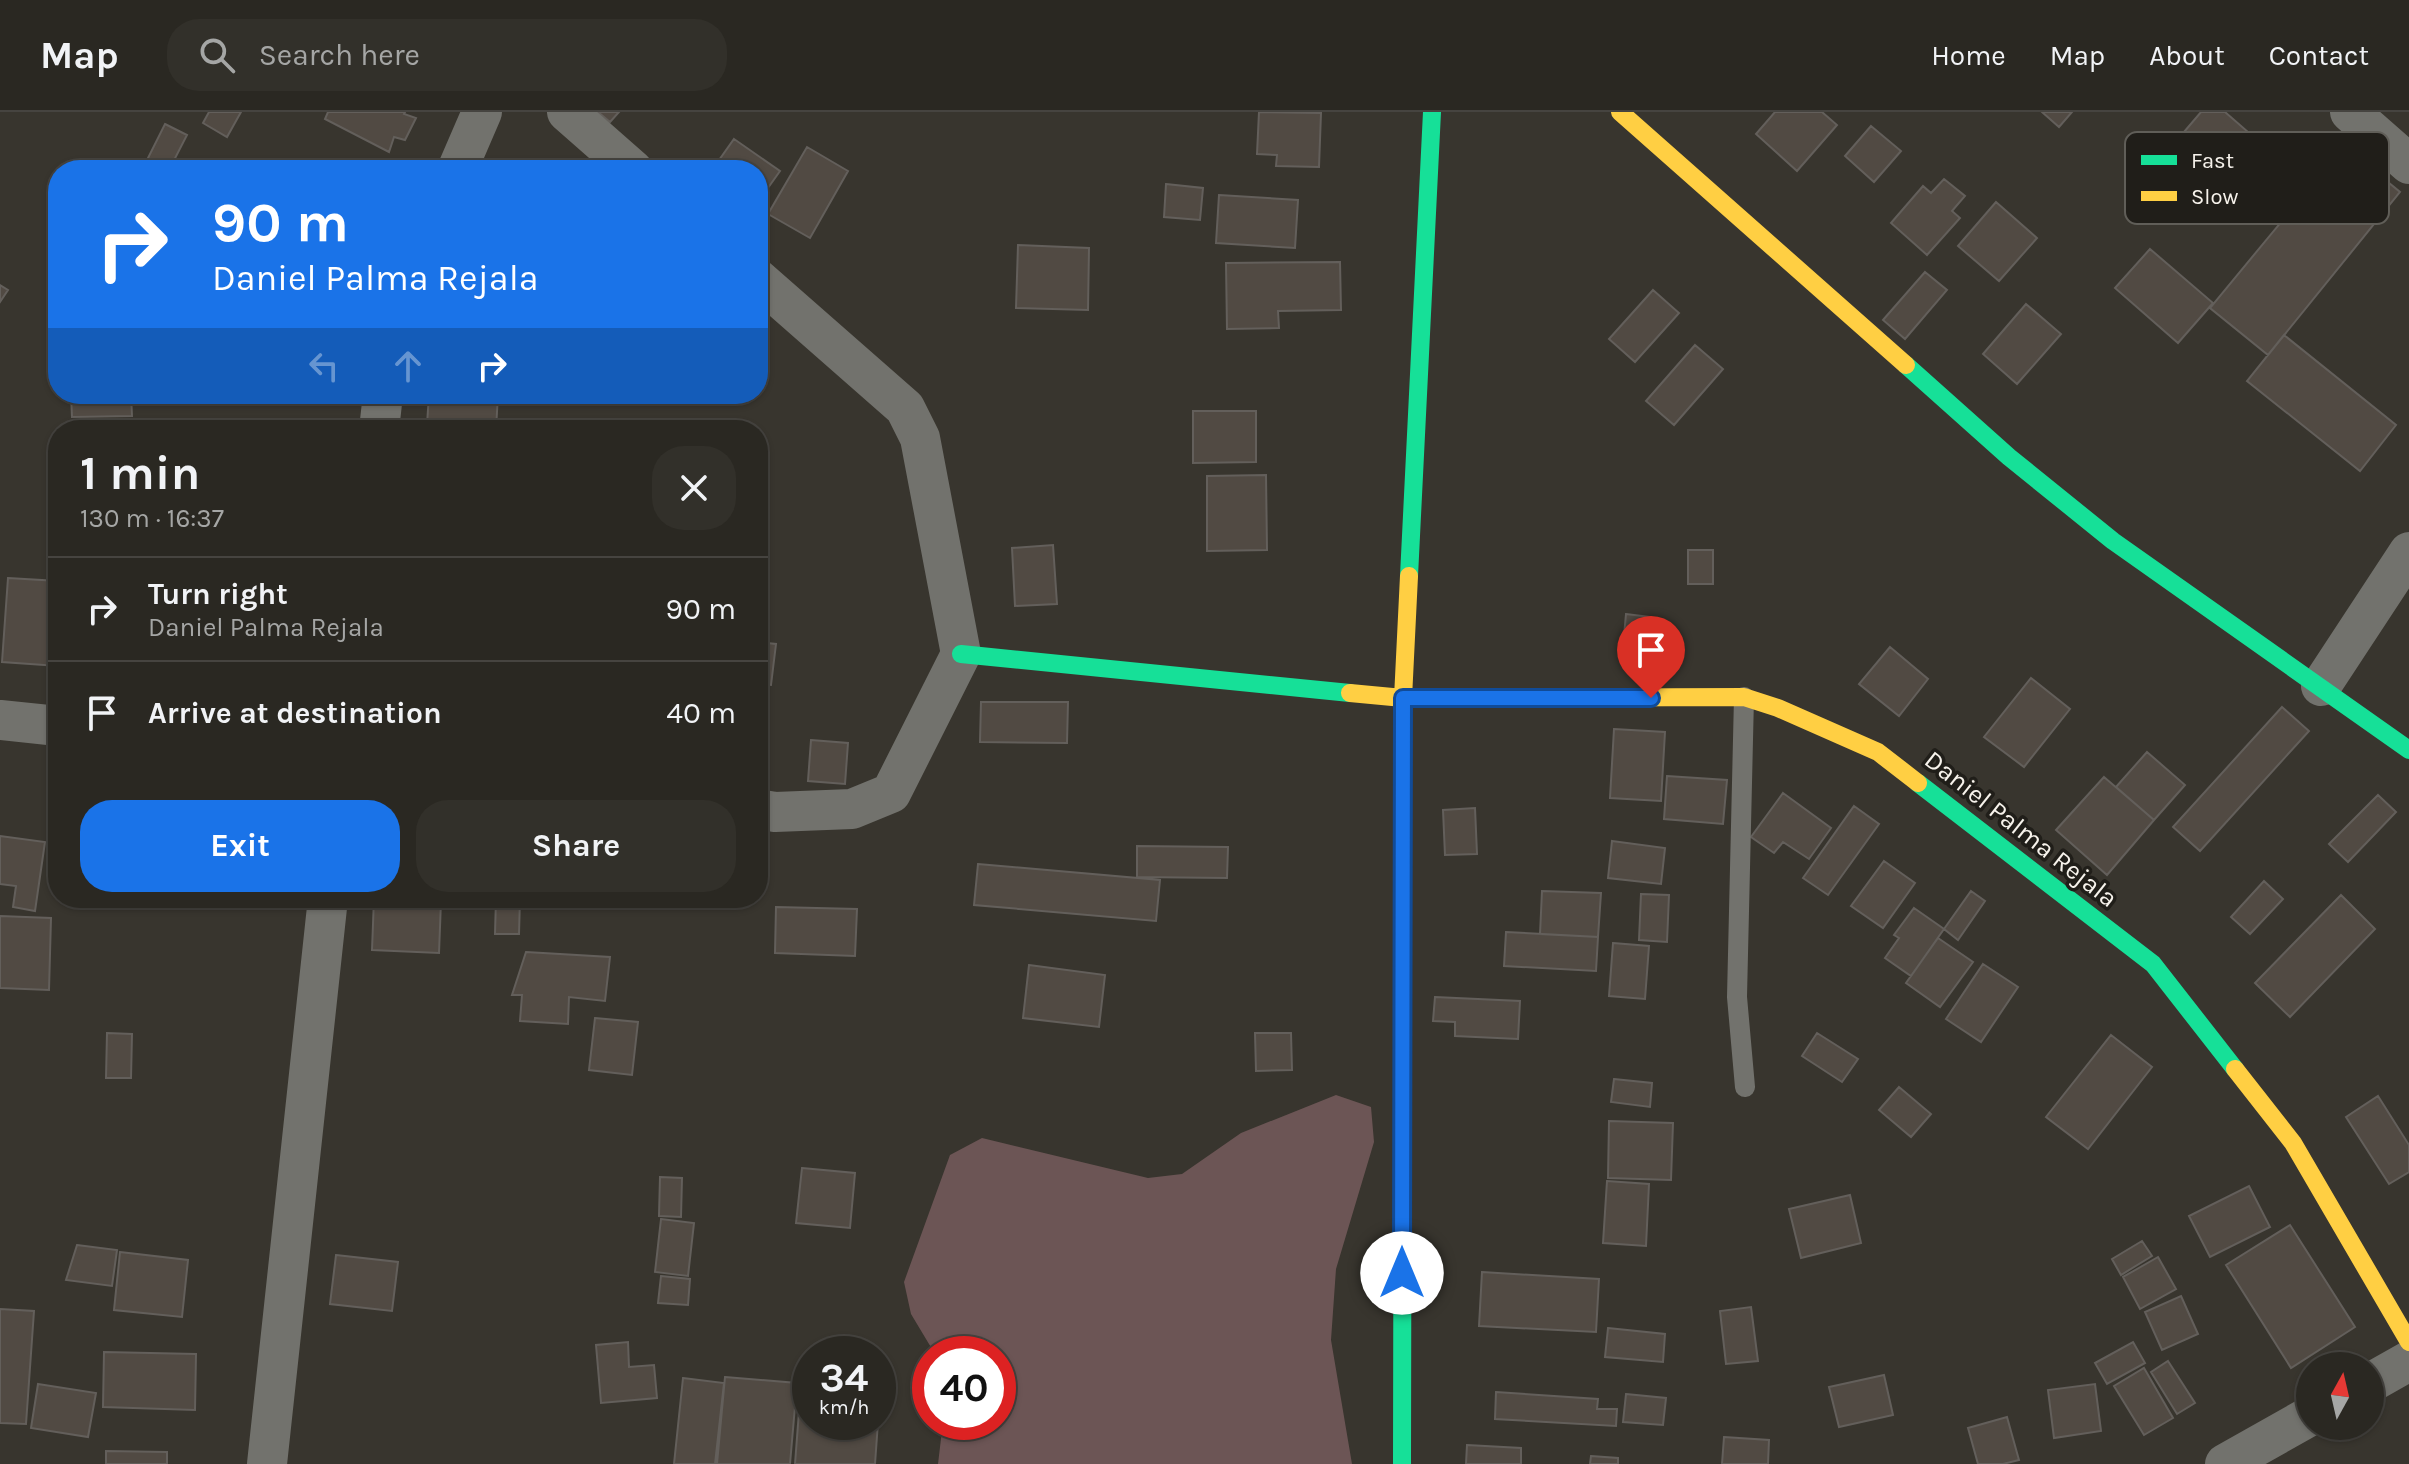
<!DOCTYPE html>
<html lang="en">
<head>
<meta charset="utf-8">
<style>
  :root { --surface:#2a2822; --page:#32302a; --text:#f1f3f6; --muted:#a5a6a5; --line:#464440; --accent:#1a73e8 }
  body { margin:0; font-family:Karla,sans-serif; background:var(--page); color:var(--text); height:100vh; display:flex; flex-direction:column; font-size:30px; white-space:nowrap }
  * { box-sizing:border-box; margin:0 }
  p { font-size:26px; color:var(--muted) }
  .icon { flex:none; width:44px; height:44px; fill:none; stroke:currentColor; stroke-width:2; stroke-linecap:round; stroke-linejoin:round }
  .map { position:relative; flex:1; overflow:hidden }
  .sheet { position:absolute; left:48px; top:308px; width:720px; height:488px; display:flex; flex-direction:column; background:var(--surface); border-radius:32px; box-shadow:0 2px 6px #0004,0 0 0 2px var(--line) }
  .sheet>* { flex:none }
  .banner { position:absolute; left:48px; top:48px; width:720px; height:244px; border-radius:32px; box-shadow:0 2px 6px #0004,0 0 0 2px var(--line); background:#1a73e8; color:#fff; overflow:hidden }
  .needle { width:52px; rotate:8deg }
  .tools { position:absolute; left:2296px; top:1240px; display:grid; gap:16px }
  .tools a { display:grid; place-items:center; width:88px; height:88px; border-radius:50%; background:var(--surface); box-shadow:0 2px 6px #0004,0 0 0 2px var(--line); font-size:40px }
  .speed { position:absolute; left:792px; top:1224px; display:flex; gap:16px; font-size:40px; font-weight:700; text-align:center }
  .speed>* { display:grid; place-content:center; width:104px; height:104px; border-radius:50%; background:var(--surface); box-shadow:0 2px 6px #0004,0 0 0 2px var(--line); line-height:1 }
  .speed small { font-size:20px; font-weight:400 }
  .speed .limit { border:12px solid #d22; background:#fff; color:#111 }
  .pin { position:absolute; display:grid; place-items:center; width:68px; height:68px; color:#fff; margin:-82px -34px; border-radius:50% 50% 50% 0; rotate:-45deg; box-shadow:0 0 8px #0007 }
  .pin .icon { rotate:45deg }
  .me { position:absolute; width:88px; margin:-44px; rotate:0deg; stroke-linejoin:round; filter:drop-shadow(0 0 6px #0008) }
  .turn { display:flex; align-items:center; gap:28px; height:168px; padding:0 32px; font-size:36px }
  .turn .icon { width:104px; height:104px; stroke-width:2.5 }
  .turn b { display:block; font-size:56px; line-height:68px }
  .lanes { display:flex; align-items:center; height:76px; padding:0 32px; background:#0003; justify-content:center; gap:40px; direction:ltr }
  .lanes .off { opacity:.35 }
  .round { display:grid; place-items:center; flex:none; width:84px; height:84px; border-radius:32px; background:var(--page) }
  .headline { display:flex; align-items:center; justify-content:space-between; height:136px; padding:0 32px }
  h1 { font-size:48px; font-weight:700; line-height:60px }
  .action { display:flex; gap:16px; margin-top:auto; padding:16px 32px }
  .action a { flex:1; height:92px; border-radius:32px; background:var(--accent); color:#fff; font-size:32px; font-weight:700; line-height:92px; text-align:center }
  .action a+a { background:var(--page); color:var(--text) }
  ul { padding:0; list-style:none }
  li { display:flex; align-items:center; gap:24px; height:104px; padding:0 32px; border-top:2px solid var(--line) }
  li div { flex:1 }
  li b { display:block; font-size:30px }
  li em { font-style:normal }
  header { display:flex; align-items:center; gap:48px; box-sizing:border-box; height:112px; padding:0 40px; background:var(--surface); border-bottom:2px solid var(--line) }
  header strong { font-size:38px }
  nav { display:flex; gap:44px; margin-inline-start:auto; font-size:28px }
  .search { width:560px; height:72px; background:var(--page); display:flex; align-items:center; gap:20px; box-sizing:border-box; padding:0 28px; border-radius:32px; color:var(--muted); font-size:30px }
  .map>svg:first-child { display:block }
  .green { fill:#6c5555 }
  .building { fill:#514a43; stroke:#635f5b; stroke-width:2 }
  .lines { fill:none; stroke-linecap:round; stroke-linejoin:round }
  .lane { stroke:#72726d; stroke-width:20 }
  .street { stroke:#72726d; stroke-width:40 }
  .fast { stroke:#16e098; stroke-width:18 }
  .slow { stroke:#ffcf43; stroke-width:18 }
  .route-casing { stroke:#114b97; stroke-width:20 }
  .route { stroke:#1a73e8; stroke-width:14 }
  .labels { text-anchor:middle; dominant-baseline:central; stroke-width:7; stroke-linejoin:round; paint-order:stroke }
  .street-label { font-size:26px; fill:#f7f3ec; stroke:#201e19 }
  .key { fill:#201e19; stroke:#605e58; stroke-width:2 }
  .key-label { font-size:22px; fill:#f7f3ec }
</style>
</head>
<body>
<header>
<strong>Map</strong>
<div class="search"><svg class="icon" aria-label="search" viewBox="0 0 24 24"><circle cx="10" cy="10" r="6"/><path d="M15 15l6 6"/></svg>Search here</div>
<nav><a>Home</a><a>Map</a><a>About</a><a>Contact</a></nav>
</header>
<div class="map">
<svg width="2409" height="1352" viewBox="0 0 2409 1352">
  <rect width="100%" height="100%" fill="#38352e"/>
  <path class="green" d="M1336,983L1371,995L1374,1030L1336,1157L1331,1228L1352,1352H938L943,1310H998V1242H935L911,1202L904,1170L950,1043L982,1026L1148,1066L1182,1062L1241,1021Z"/>
  <path class="building" d="M209,0H241L227,25L203,11Z
    M328,0H405L404,2L416,6L405,28L394,25L389,40L325,7Z
    M598,0H619L610,10Z
    M1259,0L1321,1L1319,55L1276,54L1277,43L1257,42Z
    M1775,0H1822L1837,13L1797,59L1756,22Z
    M2042,0H2072L2059,15Z
    M2201,0H2225L2248,20L2220,52L2184,20Z
    M165,12L187,23L169,58H142Z
    M1871,14L1901,39L1874,70L1845,44Z
    M734,27L780,59L758,90V58H712Z
    M2344,34L2400,80L2268,243L2210,196Z
    M807,35L848,59L810,126L768,102Z
    M1944,67L1965,84L1952,99L1960,106L1927,143L1891,111L1923,74L1931,81Z
    M1166,72L1203,76L1200,108L1164,105Z
    M1219,83L1298,88L1295,136L1216,131Z
    M1996,90L2037,126L1999,169L1958,134Z
    M1018,133L1089,136L1088,198L1016,196Z
    M2150,137L2213,191L2178,231L2115,176Z
    M1340,150L1341,198L1278,199L1279,216L1227,217L1226,151Z
    M1925,160L1947,178L1905,227L1883,208Z
    M0,173L8,178L0,190Z
    M1653,178L1679,201L1635,250L1609,227Z
    M2026,192L2061,222L2017,272L1983,242Z
    M2284,223L2396,313L2360,359L2247,269Z
    M1695,233L1723,257L1674,313L1646,289Z
    M71,282H131L132,304L72,305Z
    M429,282H498L496,318L427,313Z
    M1193,299H1256V350L1193,351Z
    M1266,363L1267,438L1207,439V364Z
    M1053,433L1057,492L1015,494L1012,436Z
    M1688,438H1713V472H1688Z
    M8,466L58,469V554L2,550Z
    M1626,502L1651,505L1648,527L1624,524Z
    M758,530L776,532L771,573L758,572Z
    M1890,535L1928,567L1899,604L1859,572Z
    M2031,566L2070,597L2024,655L1984,625Z
    M981,590H1068L1067,631L980,630Z
    M2282,595L2309,619L2200,739L2173,715Z
    M1614,617L1665,620L1661,689L1610,686Z
    M811,628L848,631L845,672L808,669Z
    M2147,640L2185,673L2154,708L2116,675Z
    M1667,664L1727,668L1723,712L1664,707Z
    M2104,665L2154,708L2107,763L2056,718Z
    M1783,681L1831,716L1809,747L1783,730L1774,741L1751,725Z
    M2378,683L2396,700L2348,750L2329,732Z
    M1854,694L1879,712L1828,783L1803,766Z
    M1475,696L1477,742L1445,743L1443,698Z
    M0,724L45,730L35,799L13,795L16,774L0,772Z
    M1612,729L1665,736L1661,772L1608,766Z
    M1137,734L1228,735L1227,766L1137,765Z
    M1884,749L1915,771L1883,816L1851,794Z
    M978,752L1160,768L1156,809L974,793Z
    M2264,769L2283,787L2250,822L2231,805Z
    M1542,779L1601,781L1598,825L1540,822Z
    M1971,779L1985,789L1958,828L1944,817Z
    M1641,782L1669,783L1667,830L1639,828Z
    M2341,783L2375,817L2290,905L2255,871Z
    M184,786H233V788Z
    M374,786L441,789L439,841L372,838Z
    M496,786H520L519,822H495Z
    M776,795L857,797L855,844L775,841Z
    M1914,796L1944,817L1911,864L1885,846L1899,826L1894,823Z
    M0,804L51,806L49,878L0,876Z
    M1506,820L1598,825L1596,859L1504,854Z
    M1938,826L1973,850L1940,895L1906,871Z
    M1613,831L1649,834L1645,887L1609,884Z
    M526,840L610,845L605,889L569,885L568,912L520,909L522,883H512Z
    M1983,852L2018,875L1981,930L1946,907Z
    M1029,853L1105,863L1099,915L1023,906Z
    M1435,885L1520,889L1518,927L1455,924V910L1433,909Z
    M595,906L638,910L632,963L589,958Z
    M107,921L132,922L131,966H106Z
    M1255,921H1291L1292,958L1256,959Z
    M1817,921L1858,947L1842,970L1802,944Z
    M2111,923L2152,955L2088,1037L2046,1005Z
    M1614,967L1652,971L1650,995L1611,990Z
    M1899,975L1931,1002L1911,1025L1879,998Z
    M2378,984L2409,1033V1060L2389,1072L2346,1005Z
    M1609,1009L1673,1011L1671,1068L1608,1066Z
    M802,1056L855,1061L850,1116L796,1111Z
    M660,1065L682,1066L681,1105L659,1104Z
    M1607,1069L1649,1072L1646,1134L1603,1131Z
    M2249,1074L2270,1115L2210,1145L2189,1104Z
    M1850,1083L1861,1131L1801,1146L1789,1097Z
    M661,1107L694,1111L688,1164L655,1160Z
    M2290,1113L2355,1215L2291,1256L2226,1153Z
    M2142,1129L2152,1144L2121,1163L2112,1147Z
    M77,1133L117,1138L112,1174L66,1168Z
    M120,1140L188,1148L182,1205L114,1198Z
    M336,1143L398,1150L392,1199L330,1192Z
    M2158,1145L2176,1177L2140,1197L2123,1165Z
    M1482,1160L1599,1167L1596,1220L1479,1214Z
    M661,1164L690,1167L688,1193L658,1191Z
    M2181,1184L2198,1222L2162,1238L2145,1200Z
    M1751,1195L1758,1249L1726,1252L1720,1199Z
    M0,1197L34,1199L26,1312L0,1311Z
    M0,1197L34,1199L26,1312L0,1311Z
    M1608,1216L1665,1222L1663,1250L1605,1245Z
    M628,1230L629,1255L654,1253L657,1286L601,1291L596,1233Z
    M2133,1230L2145,1251L2107,1272L2095,1251Z
    M104,1240L196,1242L195,1298L103,1295Z
    M2168,1249L2195,1291L2177,1302L2151,1260Z
    M2144,1256L2173,1306L2144,1323L2114,1274Z
    M1884,1263L1893,1303L1839,1315L1829,1275Z
    M725,1265L797,1271L790,1352H717Z
    M683,1266L724,1271L715,1352H674Z
    M38,1272L96,1281L88,1325L31,1316Z
    M2095,1272L2101,1319L2054,1326L2048,1278Z
    M801,1273L810,1274V1310H878L875,1352H795Z
    M1496,1280L1598,1287L1597,1297H1617L1616,1314L1495,1307Z
    M1626,1282L1666,1286L1663,1313L1623,1310Z
    M2007,1305L2019,1348L2003,1352H1978L1968,1316Z
    M1724,1325L1769,1328L1768,1352H1722Z
    M1467,1333L1521,1336V1352H1466Z
    M106,1339L167,1340V1352H106Z
    M1591,1344L1618,1346V1352H1590Z"/>
  <g class="lines">
    <path class="lane" d="M1744,585L1737,885L1745,975"/>
    <path class="street" d="M567,0L633,58
      M2350,0L2409,52
      M457,58L482,0
      M758,167L905,296L920,326L961,542L891,681L852,697L775,700L758,697
      M379,318L383,282
      M2321,574L2409,440
      M0,608L58,614
      M2370,1271L2409,1249
      M267,1352L328,786
      M2225,1352L2310,1304"/>
    <path class="fast" d="M1906,253L2009,345L2113,429L2409,638
      M1409,464L1432,0
      M961,542L1350,581
      M1918,671L2153,852L2235,957
      M1402,1352L1403,798"/>
    <path class="slow" d="M1620,0L1906,253
      M1350,581L1403,586L1744,585L1778,596L1878,640L1918,671
      M1403,798V586L1409,464
      M2235,957L2293,1031L2409,1230"/>
  </g>
  <g class="lines">
    <defs>
      <path id="route" d="M1402,1161L1403,586H1651"/>
    </defs>
    <use href="#route" class="route-casing"/>
    <use href="#route" class="route"/>
  </g>
  <g class="labels">
    <g class="street-label">
      <text transform="translate(2021 717) rotate(38)">Daniel Palma Rejala</text>
    </g>
  </g>
  <rect x="2125" y="20" width="264" height="92" rx="12" class="key"/>
  <rect x="2141" y="43" width="36" height="10" fill="#16e098"/>
  <rect x="2141" y="79" width="36" height="10" fill="#ffcf43"/>
  <g class="key-label">
    <text x="2191" y="56">Fast</text>
    <text x="2191" y="92">Slow</text>
  </g>
</svg>
<div class="tools">
<a><svg class="needle" viewBox="-14 -14 28 28"><path d="M0-13l5 13h-10z" fill="#e53935"/><path d="M0 13l5-13h-10z" fill="#a5a6a5"/></svg></a>
</div>
<div class="speed"><div>34<small>km/h</small></div><div class="limit">40</div></div>
<div class="pin" style="left:1651px;top:586px;background:#d93025"><svg class="icon" aria-label="arrive" viewBox="0 0 24 24"><path d="M6 21V4h12l-3 4 3 4H6"/></svg></div>
<svg class="me" style="left:1402px;top:1161px" viewBox="-20 -20 40 40"><circle r="19" fill="#fff"/><path d="M0-13L10 11 0 6-10 11z" fill="#1a73e8"/></svg>
<div class="banner">
<div class="turn"><svg class="icon" aria-label="right" viewBox="0 0 24 24"><path d="M7 20v-9h11M14 6l5 5-5 5"/></svg><div><b>90 m</b>Daniel Palma Rejala</div></div>
<div class="lanes"><svg class="icon off" aria-label="left" viewBox="0 0 24 24"><path d="M17 20v-9H6M10 6l-5 5 5 5"/></svg><svg class="icon off" aria-label="ahead" viewBox="0 0 24 24"><path d="M12 20V5M6 11l6-6 6 6"/></svg><svg class="icon" aria-label="right" viewBox="0 0 24 24"><path d="M7 20v-9h11M14 6l5 5-5 5"/></svg></div>
</div>
<section class="sheet">
<div class="headline"><div><h1>1 min</h1><p>130 m · 16:37</p></div><a class="round"><svg class="icon" aria-label="close" viewBox="0 0 24 24"><path d="M6 6l12 12M18 6L6 18"/></svg></a></div>
<ul>
<li><svg class="icon" aria-label="right" viewBox="0 0 24 24"><path d="M7 20v-9h11M14 6l5 5-5 5"/></svg><div><b>Turn right</b><p>Daniel Palma Rejala</p></div><em>90 m</em></li>
<li><svg class="icon" aria-label="arrive" viewBox="0 0 24 24"><path d="M6 21V4h12l-3 4 3 4H6"/></svg><div><b>Arrive at destination</b></div><em>40 m</em></li>
</ul>
<div class="action"><a>Exit</a><a>Share</a></div>
</section>
</div>
</body>
</html>
